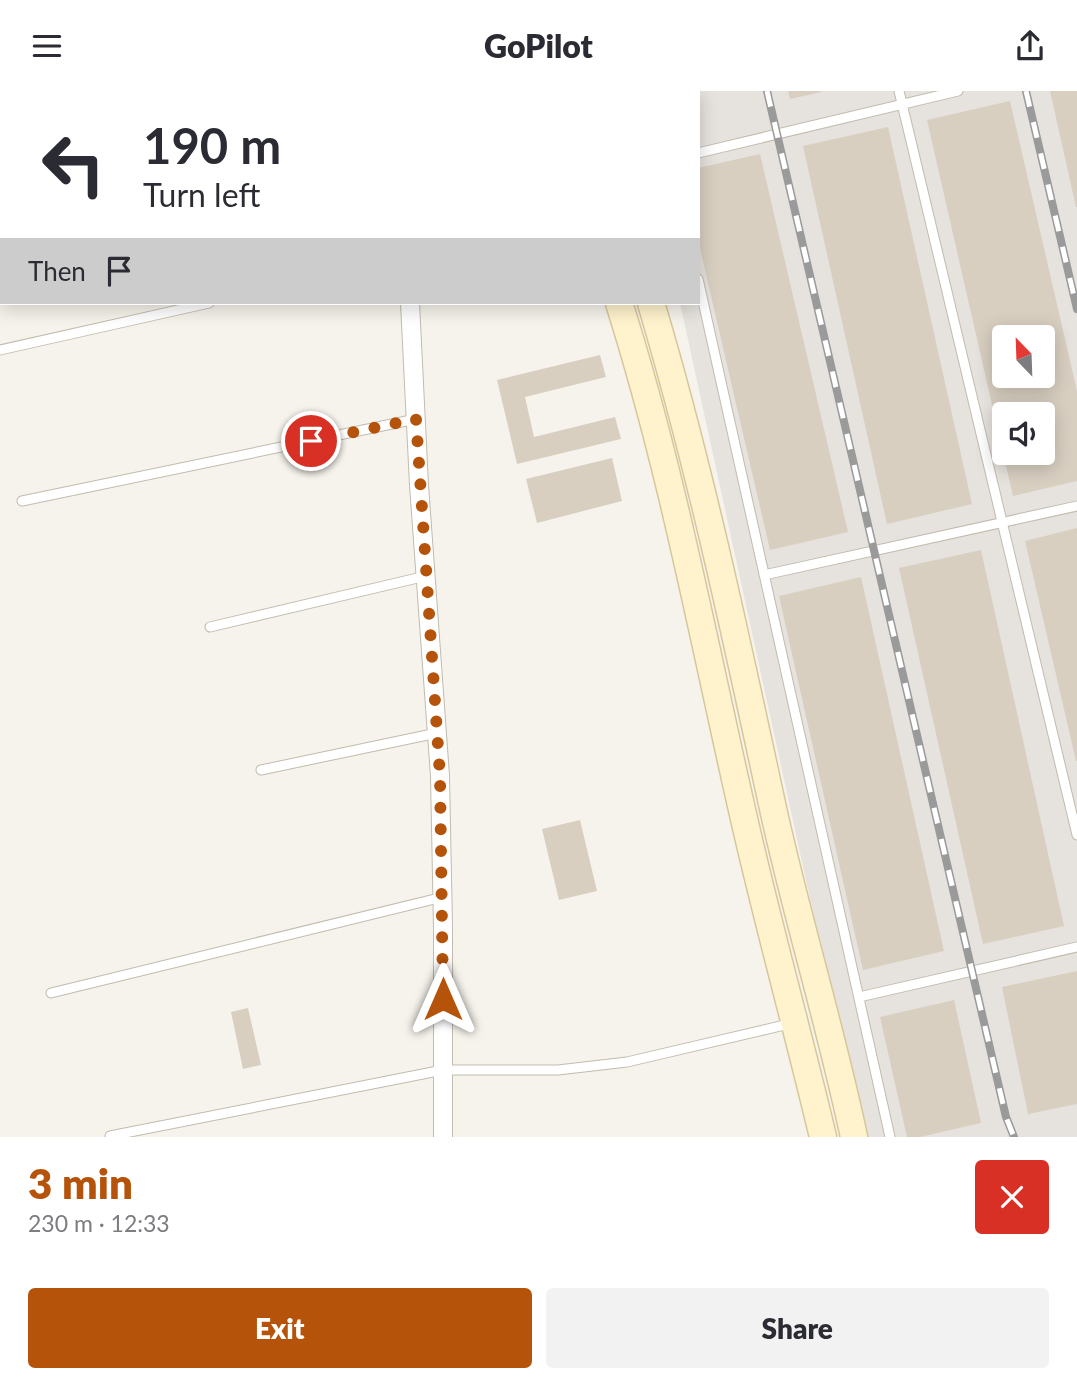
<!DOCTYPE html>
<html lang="en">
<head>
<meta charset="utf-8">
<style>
  :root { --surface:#fff; --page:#f2f2f3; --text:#2b2b33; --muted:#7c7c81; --accent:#b45309 }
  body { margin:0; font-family:Lato,sans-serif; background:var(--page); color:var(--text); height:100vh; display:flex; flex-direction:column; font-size:26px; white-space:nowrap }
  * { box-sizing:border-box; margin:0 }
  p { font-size:23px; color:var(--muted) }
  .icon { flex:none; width:38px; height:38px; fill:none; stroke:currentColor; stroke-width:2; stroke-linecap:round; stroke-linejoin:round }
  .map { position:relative; height:1046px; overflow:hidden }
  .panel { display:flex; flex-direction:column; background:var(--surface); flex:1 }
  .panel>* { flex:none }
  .banner { position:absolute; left:0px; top:0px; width:700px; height:214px; box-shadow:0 4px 18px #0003; background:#fff; color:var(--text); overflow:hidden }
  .needle { width:46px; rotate:337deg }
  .fabs { position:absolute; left:992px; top:234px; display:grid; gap:14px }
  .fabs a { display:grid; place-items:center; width:63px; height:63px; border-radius:7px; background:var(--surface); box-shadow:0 4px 18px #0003; font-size:35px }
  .pin { position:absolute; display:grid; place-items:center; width:60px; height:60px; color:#fff; margin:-30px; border:4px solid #fff; border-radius:50%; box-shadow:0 2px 7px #0007 }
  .me { position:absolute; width:77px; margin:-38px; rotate:0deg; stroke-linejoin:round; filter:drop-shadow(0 0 5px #0008) }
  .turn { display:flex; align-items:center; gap:24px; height:147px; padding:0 28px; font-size:32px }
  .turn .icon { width:91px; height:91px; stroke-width:2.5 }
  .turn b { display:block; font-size:49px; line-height:60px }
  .then { display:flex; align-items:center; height:66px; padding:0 28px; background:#0003; gap:14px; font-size:26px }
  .round { display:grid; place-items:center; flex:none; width:74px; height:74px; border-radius:7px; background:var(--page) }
  .overview { display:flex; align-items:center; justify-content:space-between; height:119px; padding:0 28px }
  h1 { font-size:42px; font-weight:800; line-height:52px; color:var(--accent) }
  .primary-button { display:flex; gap:14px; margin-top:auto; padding:14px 28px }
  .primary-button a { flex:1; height:80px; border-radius:7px; background:var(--accent); color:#fff; font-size:28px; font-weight:800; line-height:80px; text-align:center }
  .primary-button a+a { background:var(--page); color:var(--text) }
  header { display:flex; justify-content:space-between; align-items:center; height:91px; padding:0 28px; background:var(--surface); font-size:32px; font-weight:800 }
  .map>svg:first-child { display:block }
  .industrial { fill:#e6e2dd; fill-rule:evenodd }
  .building { fill:#d8cfc1; fill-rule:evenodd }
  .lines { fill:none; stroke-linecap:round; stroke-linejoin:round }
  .lane-casing { stroke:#c2bbae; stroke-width:11 }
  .street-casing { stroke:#c2bbae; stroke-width:20 }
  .secondary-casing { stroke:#d6c79b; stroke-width:29 }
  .lane { stroke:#fff; stroke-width:9 }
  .street { stroke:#fff; stroke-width:18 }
  .secondary { stroke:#fff3cd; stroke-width:26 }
  .rail-casing { stroke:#9a9a9a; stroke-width:8 }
  .rail { stroke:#fff; stroke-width:5; stroke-dasharray:16; stroke-linecap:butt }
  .route { stroke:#b45309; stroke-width:12; stroke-dasharray:0 21.6 }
</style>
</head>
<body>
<header><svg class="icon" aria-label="menu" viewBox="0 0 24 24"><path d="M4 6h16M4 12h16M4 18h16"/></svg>GoPilot<svg class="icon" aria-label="share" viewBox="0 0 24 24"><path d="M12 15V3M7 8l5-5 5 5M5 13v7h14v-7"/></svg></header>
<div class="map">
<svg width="1077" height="1046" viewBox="0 0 1077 1046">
  <rect width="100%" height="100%" fill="#f6f3ec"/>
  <path class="industrial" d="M619,0H1077V1046H862L680,212H698V2ZM1004,247H1043V285H1004ZM1004,324H1043V362H1004Z"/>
  <path class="building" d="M788,0H821V1L790,8Z
    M1050,0H1077V116H1076Z
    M1010,10L1077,300V390L1013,405L1003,362H1043V324H1004L1003,362L927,29ZM1004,247H1043V285H1004Z
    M888,36L972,413L887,433L803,55Z
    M760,63L848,441L770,459L698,149V77Z
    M600,264L606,286L525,306L534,346L615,326L621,348L517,373L497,289Z
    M612,367L622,410L537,432L526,388Z
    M1077,437V670H1076L1025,450Z
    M981,459L1064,835L983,853L899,477Z
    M861,486L944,860L863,879L779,505Z
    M580,729L597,800L559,809L542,738Z
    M1077,880V1013L1028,1023L1002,896Z
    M954,909L981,1032L920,1046H907L880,926Z
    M248,917L261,974L243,978L231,921Z"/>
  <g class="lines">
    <defs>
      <path id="lane" d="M899,0L1077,744
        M698,62L958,0
        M698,188L890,1046
        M0,259L209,212
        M22,410L416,328
        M764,484L1077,415
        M210,536L426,485
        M261,679L437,642
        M51,902L443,806
        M859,906L1077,856
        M110,1045L443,979H558L627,971L793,932"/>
      <path id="street" d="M598,2V0
        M410,212L419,394L440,685L443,837V1046"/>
      <path id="secondary" d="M515,0L516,2
        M554,0L555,2
        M619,212C673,382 705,558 745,732C769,837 798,941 823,1046
        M651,212C701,380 737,551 774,722C798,830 831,937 854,1046"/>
    </defs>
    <use href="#lane" class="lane-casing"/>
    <use href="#street" class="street-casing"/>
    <use href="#secondary" class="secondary-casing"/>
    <use href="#lane" class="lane"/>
    <use href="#street" class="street"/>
    <use href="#secondary" class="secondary"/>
    <defs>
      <path id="rail" d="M767,0L1006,1026L1014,1046
        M1026,0L1077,218"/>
    </defs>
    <use href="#rail" class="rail-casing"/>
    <use href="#rail" class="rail"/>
  </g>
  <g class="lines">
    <path class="route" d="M311,350L416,328L440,685L443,908"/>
  </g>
</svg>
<div class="fabs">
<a><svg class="needle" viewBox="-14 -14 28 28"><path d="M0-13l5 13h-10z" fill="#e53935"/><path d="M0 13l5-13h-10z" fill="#7c7c81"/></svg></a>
<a><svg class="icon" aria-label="sound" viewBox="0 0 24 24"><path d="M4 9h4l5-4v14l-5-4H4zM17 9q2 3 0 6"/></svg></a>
</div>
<div class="pin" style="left:311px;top:350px;background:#d93025"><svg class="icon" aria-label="arrive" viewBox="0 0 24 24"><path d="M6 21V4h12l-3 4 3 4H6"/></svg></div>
<svg class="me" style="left:443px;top:908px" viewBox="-20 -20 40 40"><path d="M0-17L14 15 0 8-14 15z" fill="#b45309" stroke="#fff" stroke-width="4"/></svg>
<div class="banner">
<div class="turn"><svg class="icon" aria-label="left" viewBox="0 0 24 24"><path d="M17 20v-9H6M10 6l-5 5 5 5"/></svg><div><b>190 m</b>Turn left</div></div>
<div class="then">Then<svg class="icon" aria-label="arrive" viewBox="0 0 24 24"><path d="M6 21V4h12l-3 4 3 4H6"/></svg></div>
</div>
</div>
<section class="panel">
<div class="overview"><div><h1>3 min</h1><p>230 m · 12:33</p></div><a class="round" style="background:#d93025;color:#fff"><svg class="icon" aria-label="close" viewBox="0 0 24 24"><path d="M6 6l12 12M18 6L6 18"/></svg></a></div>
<div class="primary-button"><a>Exit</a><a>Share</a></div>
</section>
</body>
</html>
